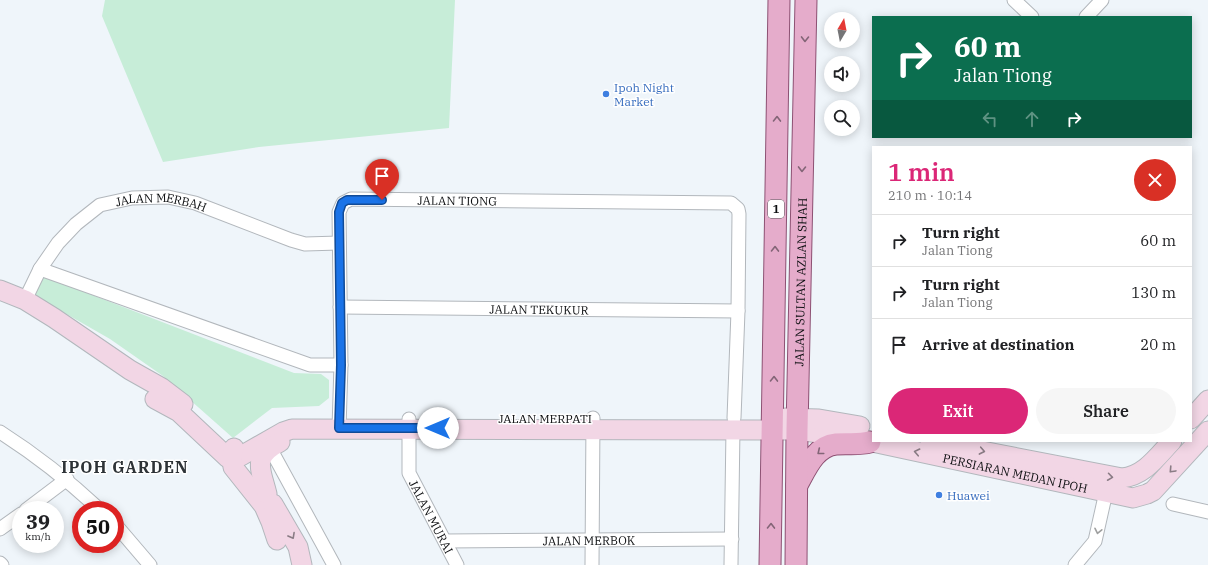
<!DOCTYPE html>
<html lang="en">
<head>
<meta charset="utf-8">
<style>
  :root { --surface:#fff; --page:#f6f6f6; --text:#202124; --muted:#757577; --line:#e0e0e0; --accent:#db2777 }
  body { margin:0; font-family:"IBM Plex Serif",serif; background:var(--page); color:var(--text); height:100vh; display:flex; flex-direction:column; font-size:15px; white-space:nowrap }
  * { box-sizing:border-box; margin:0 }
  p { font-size:13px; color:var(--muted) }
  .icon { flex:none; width:22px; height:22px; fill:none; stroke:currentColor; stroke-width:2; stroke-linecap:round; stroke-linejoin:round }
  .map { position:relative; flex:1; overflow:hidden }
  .panel { position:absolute; left:872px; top:146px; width:320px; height:296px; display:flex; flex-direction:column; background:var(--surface); border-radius:0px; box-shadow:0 2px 10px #0003 }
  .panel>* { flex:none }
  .top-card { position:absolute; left:872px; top:16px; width:320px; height:122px; border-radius:0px; box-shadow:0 2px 10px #0003; background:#0b6e4f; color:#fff; overflow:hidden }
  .needle { width:26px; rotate:10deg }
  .tools { position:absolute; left:824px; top:12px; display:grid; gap:8px }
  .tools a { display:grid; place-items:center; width:36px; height:36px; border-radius:50%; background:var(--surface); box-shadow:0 2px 10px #0003; font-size:20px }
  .speed { position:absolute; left:12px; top:501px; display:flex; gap:8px; font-size:20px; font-weight:700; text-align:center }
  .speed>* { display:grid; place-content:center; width:52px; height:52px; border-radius:50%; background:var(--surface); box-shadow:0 2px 10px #0003; line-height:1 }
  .speed small { font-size:10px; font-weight:400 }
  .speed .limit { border:6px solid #d22; background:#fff; color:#111 }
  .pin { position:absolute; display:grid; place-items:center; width:34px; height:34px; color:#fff; margin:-41px -17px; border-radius:50% 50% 50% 0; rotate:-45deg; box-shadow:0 0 4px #0007 }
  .pin .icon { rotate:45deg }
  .me { position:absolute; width:44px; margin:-22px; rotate:270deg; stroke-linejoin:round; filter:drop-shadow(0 0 3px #0008) }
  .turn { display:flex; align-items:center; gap:14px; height:84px; padding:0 16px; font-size:18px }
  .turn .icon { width:52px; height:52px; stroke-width:2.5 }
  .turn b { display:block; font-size:28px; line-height:34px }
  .lanes { display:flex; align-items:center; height:38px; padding:0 16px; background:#0003; justify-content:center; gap:20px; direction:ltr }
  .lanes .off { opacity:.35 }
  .round { display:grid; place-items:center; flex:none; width:42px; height:42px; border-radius:21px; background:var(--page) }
  .overview { display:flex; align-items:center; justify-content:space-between; height:68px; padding:0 16px }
  h1 { font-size:24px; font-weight:600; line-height:30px; color:var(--accent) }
  .action { display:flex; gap:8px; margin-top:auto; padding:8px 16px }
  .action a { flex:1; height:46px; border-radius:24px; background:var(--accent); color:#fff; font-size:16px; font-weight:600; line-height:46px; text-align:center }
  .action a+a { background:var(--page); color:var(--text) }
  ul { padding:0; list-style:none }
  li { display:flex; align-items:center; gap:12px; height:52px; padding:0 16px; border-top:1px solid var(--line) }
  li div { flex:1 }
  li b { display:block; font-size:15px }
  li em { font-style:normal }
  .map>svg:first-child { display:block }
  .green { fill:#c7edd8 }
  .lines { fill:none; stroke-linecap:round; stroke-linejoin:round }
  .street-casing { stroke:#b2b7bc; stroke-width:15 }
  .secondary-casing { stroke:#b2b7bc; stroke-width:21 }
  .primary-casing { stroke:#8d5173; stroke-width:23 }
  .street { stroke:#fff; stroke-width:13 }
  .secondary { stroke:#f2d6e5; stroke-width:19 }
  .primary { stroke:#e5accb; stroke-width:21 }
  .oneway { stroke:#836577 }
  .oneway2 { stroke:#8a7c85 }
  .oneway3 { stroke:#9e9f9f }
  .route-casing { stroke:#114b97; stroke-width:10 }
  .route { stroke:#1a73e8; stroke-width:7 }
  .shop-dot { fill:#3f7fe0; stroke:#fff; stroke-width:1.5 }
  .labels { text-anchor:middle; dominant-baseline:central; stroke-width:3; stroke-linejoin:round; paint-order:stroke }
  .shield { fill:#fff; stroke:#555658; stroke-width:1 }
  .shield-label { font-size:11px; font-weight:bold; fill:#0c0e10 }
  .shop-label { font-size:12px; fill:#366cbe; stroke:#fff; text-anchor:start }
  .street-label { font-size:12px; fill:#0c0e10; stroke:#fff }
  .district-label { font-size:16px; font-weight:bold; letter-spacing:1px; fill:#2e3337; stroke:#fff }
</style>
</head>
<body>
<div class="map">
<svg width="1208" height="565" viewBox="0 0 1208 565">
  <rect width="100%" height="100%" fill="#eff5fa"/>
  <path class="green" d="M105,0H455L449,128L259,147L163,162L102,16Z
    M43,276L294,373L321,374L329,380V398L319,406L272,408L233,438L163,376L110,339L35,296Z"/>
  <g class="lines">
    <defs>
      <g id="street">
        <path d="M1014,0L1032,17"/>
        <path d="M1086,17L1102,0"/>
        <path d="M40,269L310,365H341"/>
        <path id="s1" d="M25,300L40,269L58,243L76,224L100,205L132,198L168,197L195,203L291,240L305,244L339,243"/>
        <path id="s2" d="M340,307L738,311"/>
        <path id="s3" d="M409,419V473L457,565"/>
        <path id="s4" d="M339,428L341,365L339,212L343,203L351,199L731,203L738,209L739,214L738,311L734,418"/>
        <path d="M0,432C36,455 69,481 100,510"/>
        <path d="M270,448L334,565"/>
        <path d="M1173,504L1208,512"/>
        <path d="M26,510L67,479"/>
        <path d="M115,524L150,565"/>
        <path d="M0,529L21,514"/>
        <path id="s5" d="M445,541L732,539"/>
        <path d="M0,563L2,565"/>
        <path d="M592,565L593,418"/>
        <path d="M731,565L733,429"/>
        <path d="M1075,565L1095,541L1106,492"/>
      </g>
      <g id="secondary">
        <path d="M0,290L25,300L54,318L130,370L162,388L183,404"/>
        <path id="s6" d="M155,399L179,412L228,458L241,456L283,432L292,429L797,430L849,437L1133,498L1147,494L1153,491L1208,431"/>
        <path d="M785,418L819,419L860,426"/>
        <path d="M1191,419L1208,400"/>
        <path d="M930,441L1122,478C1144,476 1157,457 1172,441"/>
        <path d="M234,448L232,458L233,467L264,506L271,522L277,540"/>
        <path d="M267,494C261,469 251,457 280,442"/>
        <path d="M273,504L298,547L302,565"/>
      </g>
      <g id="primary">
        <path d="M797,485C806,469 815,446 836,444C848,443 859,445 870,442"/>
        <path d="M770,565L779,0"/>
        <path id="s7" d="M796,565L797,430L806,0"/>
      </g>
    </defs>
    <use href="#street" class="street-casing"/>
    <use href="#secondary" class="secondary-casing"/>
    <use href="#primary" class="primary-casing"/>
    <use href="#street" class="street"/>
    <use href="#secondary" class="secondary"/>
    <use href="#primary" class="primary"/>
  </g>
  <defs><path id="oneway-chevron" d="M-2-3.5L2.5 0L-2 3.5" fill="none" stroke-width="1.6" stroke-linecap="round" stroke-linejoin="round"/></defs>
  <g class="oneway">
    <use href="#oneway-chevron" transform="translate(805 39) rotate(91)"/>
    <use href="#oneway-chevron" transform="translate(777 119) rotate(-89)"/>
    <use href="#oneway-chevron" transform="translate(802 169) rotate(91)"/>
    <use href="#oneway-chevron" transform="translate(775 249) rotate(-89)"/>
    <use href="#oneway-chevron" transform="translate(774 379) rotate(-89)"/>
    <use href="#oneway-chevron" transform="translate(820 452) rotate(141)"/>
    <use href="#oneway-chevron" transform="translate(771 526) rotate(-89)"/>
  </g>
  <g class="oneway2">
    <use href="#oneway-chevron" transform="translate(982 451) rotate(11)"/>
    <use href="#oneway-chevron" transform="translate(917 452) rotate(-168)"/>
    <use href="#oneway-chevron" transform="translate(1172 470) rotate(133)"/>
    <use href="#oneway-chevron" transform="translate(1110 477) rotate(8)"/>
    <use href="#oneway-chevron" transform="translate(292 536) rotate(61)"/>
  </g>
  <use class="oneway3" href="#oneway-chevron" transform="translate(1098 531) rotate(102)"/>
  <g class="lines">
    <defs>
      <path id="route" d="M382,200H347L342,203L339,212L341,365L339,428H438"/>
    </defs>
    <use href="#route" class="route-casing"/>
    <use href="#route" class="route"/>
  </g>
  <g class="shop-dot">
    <circle cx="606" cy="94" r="4"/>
    <circle cx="939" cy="495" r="4"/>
  </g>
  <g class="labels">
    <rect class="shield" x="768" y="200" width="16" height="18" rx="3"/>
    <g class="shield-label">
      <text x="776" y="209">1</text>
    </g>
    <g class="shop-label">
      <text x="614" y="87">Ipoh Night<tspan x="614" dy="14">Market</tspan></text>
      <text x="947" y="495">Huawei</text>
    </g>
    <g class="street-label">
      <text stroke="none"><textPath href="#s4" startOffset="341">JALAN TIONG</textPath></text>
      <text stroke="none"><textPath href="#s1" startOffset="185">JALAN MERBAH</textPath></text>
      <text stroke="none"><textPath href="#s7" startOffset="283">JALAN SULTAN AZLAN SHAH</textPath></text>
      <text stroke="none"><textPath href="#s2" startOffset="199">JALAN TEKUKUR</textPath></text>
      <text x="545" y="418">JALAN MERPATI</text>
      <text stroke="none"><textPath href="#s6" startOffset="893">PERSIARAN MEDAN IPOH</textPath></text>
      <text stroke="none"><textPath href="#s3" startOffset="103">JALAN MURAI</textPath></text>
      <text stroke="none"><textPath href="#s5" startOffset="144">JALAN MERBOK</textPath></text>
    </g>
    <g class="district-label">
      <text x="125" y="467">IPOH GARDEN</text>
    </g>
  </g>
</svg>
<div class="tools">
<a><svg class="needle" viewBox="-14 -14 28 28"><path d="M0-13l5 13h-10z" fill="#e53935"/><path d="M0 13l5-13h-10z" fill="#757577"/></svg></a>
<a><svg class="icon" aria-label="sound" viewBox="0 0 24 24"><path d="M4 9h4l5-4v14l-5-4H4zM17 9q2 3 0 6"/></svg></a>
<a><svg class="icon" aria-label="search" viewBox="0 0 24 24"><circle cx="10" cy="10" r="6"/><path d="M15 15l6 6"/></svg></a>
</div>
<div class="speed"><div>39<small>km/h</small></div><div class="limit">50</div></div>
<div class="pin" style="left:382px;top:200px;background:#d93025"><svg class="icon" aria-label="arrive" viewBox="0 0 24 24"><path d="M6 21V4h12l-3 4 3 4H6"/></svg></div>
<svg class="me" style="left:438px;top:428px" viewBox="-20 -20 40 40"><circle r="19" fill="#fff"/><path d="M0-13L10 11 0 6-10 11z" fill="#1a73e8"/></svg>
<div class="top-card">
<div class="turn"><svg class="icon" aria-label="right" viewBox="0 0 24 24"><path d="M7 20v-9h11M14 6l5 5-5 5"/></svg><div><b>60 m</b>Jalan Tiong</div></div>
<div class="lanes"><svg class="icon off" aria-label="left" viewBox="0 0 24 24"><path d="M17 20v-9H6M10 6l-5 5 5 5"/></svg><svg class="icon off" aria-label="ahead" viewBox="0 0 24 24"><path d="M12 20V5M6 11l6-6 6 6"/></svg><svg class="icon" aria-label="right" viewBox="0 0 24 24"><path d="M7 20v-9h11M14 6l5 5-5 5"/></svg></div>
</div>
<section class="panel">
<div class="overview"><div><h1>1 min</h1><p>210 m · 10:14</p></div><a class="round" style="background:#d93025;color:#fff"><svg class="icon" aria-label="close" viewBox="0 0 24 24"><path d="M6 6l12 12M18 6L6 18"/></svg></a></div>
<ul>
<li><svg class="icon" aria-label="right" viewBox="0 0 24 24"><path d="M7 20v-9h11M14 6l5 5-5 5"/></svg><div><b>Turn right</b><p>Jalan Tiong</p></div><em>60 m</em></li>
<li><svg class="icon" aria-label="right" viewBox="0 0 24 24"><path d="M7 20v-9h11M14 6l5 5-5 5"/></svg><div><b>Turn right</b><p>Jalan Tiong</p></div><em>130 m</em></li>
<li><svg class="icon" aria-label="arrive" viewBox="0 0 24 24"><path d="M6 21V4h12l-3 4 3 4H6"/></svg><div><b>Arrive at destination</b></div><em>20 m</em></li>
</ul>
<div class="action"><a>Exit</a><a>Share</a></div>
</section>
</div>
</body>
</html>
